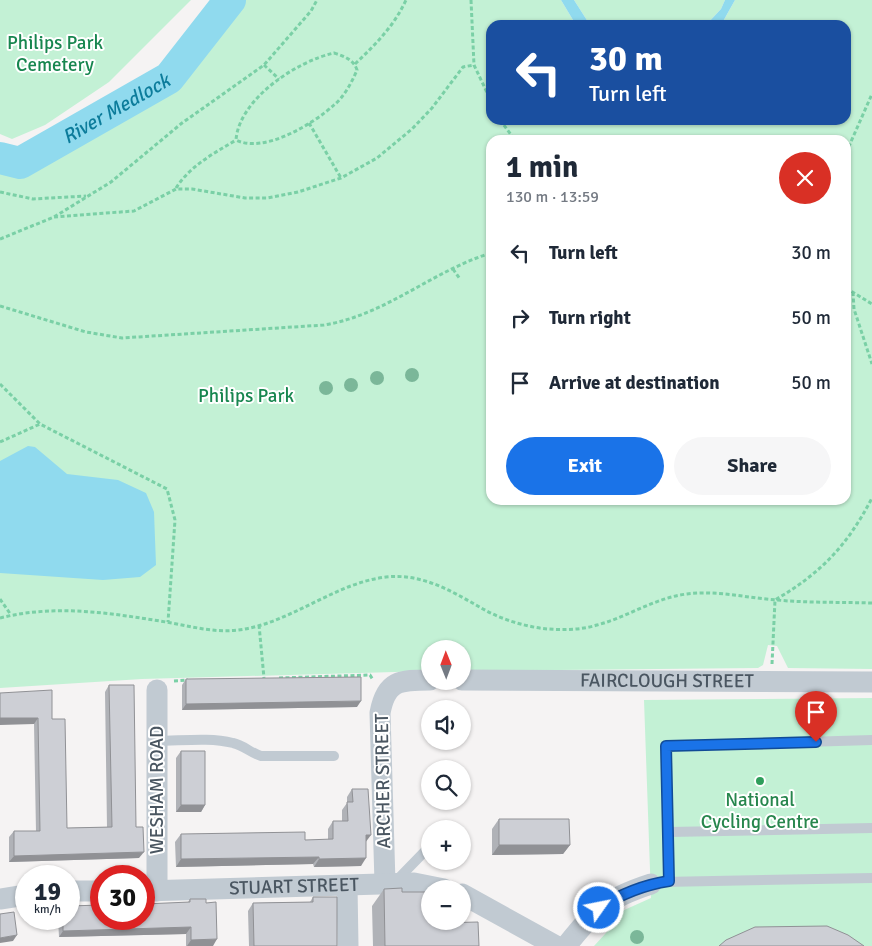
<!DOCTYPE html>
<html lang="en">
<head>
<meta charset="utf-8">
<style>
  :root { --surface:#fff; --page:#f6f6f7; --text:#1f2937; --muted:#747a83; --accent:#1a73e8 }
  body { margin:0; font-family:Signika,sans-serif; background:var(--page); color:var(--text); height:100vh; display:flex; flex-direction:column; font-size:19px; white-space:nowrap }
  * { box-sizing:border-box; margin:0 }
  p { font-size:16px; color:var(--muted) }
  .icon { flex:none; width:28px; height:28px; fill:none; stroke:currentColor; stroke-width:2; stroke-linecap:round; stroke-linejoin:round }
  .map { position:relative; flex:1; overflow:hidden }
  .panel { position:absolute; left:486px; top:135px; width:365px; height:370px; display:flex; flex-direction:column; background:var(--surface); border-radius:15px; box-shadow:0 1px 4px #0004 }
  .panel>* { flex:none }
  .top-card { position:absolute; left:486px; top:20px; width:365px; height:105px; border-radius:15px; box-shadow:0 1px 4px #0004; background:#1a4fa0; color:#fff; overflow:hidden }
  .needle { width:32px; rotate:359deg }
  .controls { position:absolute; left:421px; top:640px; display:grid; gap:10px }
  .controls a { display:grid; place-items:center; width:50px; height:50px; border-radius:50%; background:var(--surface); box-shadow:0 1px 4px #0004; font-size:25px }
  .speed { position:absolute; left:15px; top:865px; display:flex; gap:10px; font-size:25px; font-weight:700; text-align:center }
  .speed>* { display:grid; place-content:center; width:65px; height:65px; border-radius:50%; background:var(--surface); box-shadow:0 1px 4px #0004; line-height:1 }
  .speed small { font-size:12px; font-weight:400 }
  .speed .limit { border:8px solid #d22; background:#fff; color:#111 }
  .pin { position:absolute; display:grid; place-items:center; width:42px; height:42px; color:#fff; margin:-51px -21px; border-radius:50% 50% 50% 0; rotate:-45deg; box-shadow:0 0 5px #0007 }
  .pin .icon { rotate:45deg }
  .me { position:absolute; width:55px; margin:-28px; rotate:57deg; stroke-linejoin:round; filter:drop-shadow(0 0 4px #0008) }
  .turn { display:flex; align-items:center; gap:18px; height:105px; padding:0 20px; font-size:22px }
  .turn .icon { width:65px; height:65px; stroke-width:2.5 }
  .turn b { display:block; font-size:35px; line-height:42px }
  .round { display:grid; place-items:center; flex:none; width:52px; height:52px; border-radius:26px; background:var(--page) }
  .headline { display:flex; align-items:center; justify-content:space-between; height:85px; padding:0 20px }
  h1 { font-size:30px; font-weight:700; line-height:38px }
  .button { display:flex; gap:10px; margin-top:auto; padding:10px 20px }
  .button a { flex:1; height:58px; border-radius:30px; background:var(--accent); color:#fff; font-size:20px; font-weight:700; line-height:58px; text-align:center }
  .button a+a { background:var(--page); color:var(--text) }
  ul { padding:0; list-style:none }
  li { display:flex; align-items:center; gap:15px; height:65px; padding:0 20px }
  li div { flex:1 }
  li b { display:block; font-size:19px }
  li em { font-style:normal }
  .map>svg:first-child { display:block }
  .green { fill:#c3f1d5; fill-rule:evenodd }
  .water { fill:#90daee }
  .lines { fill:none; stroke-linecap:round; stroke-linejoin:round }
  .river { stroke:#90daee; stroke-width:32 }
  .path { stroke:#7ad0a6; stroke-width:3; stroke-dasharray:4 2.5; stroke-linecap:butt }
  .lane { stroke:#c1cad2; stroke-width:10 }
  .street { stroke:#c1cad2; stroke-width:21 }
  .tree { fill:#7bb799 }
  .wall { fill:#b0b2b7 }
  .shaded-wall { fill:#909195 }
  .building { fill:#cdcfd5; stroke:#909195 }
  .route-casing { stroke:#114b97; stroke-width:12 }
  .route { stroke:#1a73e8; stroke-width:9 }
  .leisure-dot { fill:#2e9e5b; stroke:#fff; stroke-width:2 }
  .labels { text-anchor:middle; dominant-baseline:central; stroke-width:4; stroke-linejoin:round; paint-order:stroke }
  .park-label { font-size:19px; fill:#17864f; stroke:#fff }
  .street-label { font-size:19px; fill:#4a5661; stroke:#fff }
  .leisure-label { font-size:19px; fill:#27864d; stroke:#fff }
  .water-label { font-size:20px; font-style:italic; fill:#0c7c9b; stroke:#fff }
</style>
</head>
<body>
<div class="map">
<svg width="872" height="946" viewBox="0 0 872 946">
  <rect width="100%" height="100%" fill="#f5f3f3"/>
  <path class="green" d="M0,0H191L109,82L45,125L12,139L0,134Z
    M234,0H561L576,25H491V120H846V25H721L735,0H872V669L788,668L777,646L768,645L763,665L758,668L463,671L462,649H430V671L142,679L0,688V161L20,166L172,80ZM491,140H846V500H491Z
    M574,0H725L721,9L706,25H590Z
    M872,698V946H594L616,922L613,915L651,898L644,700Z"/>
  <path class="water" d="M561,0H574L590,25H576Z
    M725,0H735L721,25H706L721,9Z
    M28,446L35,447L67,474L118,480L146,493L154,512L156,565L140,577L103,580L0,573V461Z"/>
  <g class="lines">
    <path class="river" id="s1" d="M0,158L20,163L169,78L230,0"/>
    <path class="path" d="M471,0L474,65L491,101
      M334,53C344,56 354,60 357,70C352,82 344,97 334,105C313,124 264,154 236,140C239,99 297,61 334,53Z
      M355,64C376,44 394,26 406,0
      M264,65L279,79
      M500,120L515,140
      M309,123L341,178
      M846,153L872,94
      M176,188C191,165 213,154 236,140
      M0,192L33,199L86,196
      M54,217L134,211L176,189H192L245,198H267L298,192L341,178L377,158L412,129L432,108L463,67L474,65
      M0,239L54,217L111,182L182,123L264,65L311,11L317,0
      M453,269L460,279
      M846,288L872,304
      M853,292L854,309L872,364
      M0,306L86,332L122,338L324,325C386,315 432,271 491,253
      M0,384L40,424L167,489L175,520L168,622
      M0,442L40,424
      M0,599L11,615
      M0,618C55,604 110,613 166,622C190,626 213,633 238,630C290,624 334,583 386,577C423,573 453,592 483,609C503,620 526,627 548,629C564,630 581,630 597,625C628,617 654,598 687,594C717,590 747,598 777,600C808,603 840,602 872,603
      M259,625L264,678
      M772,664L775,600C821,573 847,546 872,498
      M279,678L370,675L373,680
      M174,681L188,680"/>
    <path class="lane" d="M157,741C181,741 209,737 233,743C243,745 251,753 261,756H334
      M669,832L872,828
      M396,881L430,846
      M669,881L666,746L872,740
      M663,882L872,878"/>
    <g class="street">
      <path id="s2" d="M462,680L872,682"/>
      <path d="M157,690V891"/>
      <path d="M385,883L380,713C386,680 400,680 430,680"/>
      <path d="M347,886L348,946"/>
      <path d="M69,891H101"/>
      <path id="s3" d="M144,891L414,883L444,889"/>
      <path d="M462,894L556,946"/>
      <path d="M0,899L26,895"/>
      <path d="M566,946C596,909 605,899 651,884"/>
    </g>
  </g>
  <g class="tree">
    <circle cx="412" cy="375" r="7"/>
    <circle cx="377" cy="378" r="7"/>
    <circle cx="351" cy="385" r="7"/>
    <circle cx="326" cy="388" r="7"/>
    <circle cx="637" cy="937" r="7"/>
  </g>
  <path class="wall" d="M186,679L357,707L182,710V685Z
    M109,685L136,827L139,858L9,862V837L14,831H36L34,724L0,693L52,719L67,828L107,827L105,692Z
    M181,751L205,805L201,812H176V758Z
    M352,789L366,841L361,866L314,867L313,864L176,867L175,842L181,834L305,840H328V829L333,821H342V810L347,803V797Z
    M499,819L570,845L563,854L492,855V829Z
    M384,889L402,892L430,921L436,923L479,946H373L372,906Z
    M313,897L337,946H249L248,911L253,903L310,902Z
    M190,899L206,903L213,946H186V934L59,937L58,919H69L188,902Z"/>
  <path class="shaded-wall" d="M361,701L357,707L182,710L186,704Z
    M0,718H38L34,724L0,725Z
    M181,805H205L201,812H176Z
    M366,835H371L365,843Z
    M499,845H570L563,854L492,855Z
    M144,852L139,858L9,862L14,856Z
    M319,857L313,864L176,867L181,859Z
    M366,858L361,866L314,867L319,859Z
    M191,927L186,934L59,937L63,931Z
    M17,935L13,941L0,943V938Z
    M217,939L213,946H187L191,940Z"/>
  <path class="building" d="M361,677V701L186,704V679Z
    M109,685H134L136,827H143L144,852L14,856V831H40L38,718H0V693L52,690V719H65L67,828L112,827Z
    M181,751H205V805H181Z
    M352,789H368L371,835H366V858L319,859V857L181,859V834L305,832V840L333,839V821H348L347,802H353Z
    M499,819H569L570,845H499Z
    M402,888V892H430V921H436V923L478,922L479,946H385L384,889Z
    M313,897H337V946H254L253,903L313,902Z
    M190,899H206V903L216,902L217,939L191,940V927L63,931V919H69V906L101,905V919H144V904L190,902Z
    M14,912L17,935L0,938V914Z
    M827,926L848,935L864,946H719L726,940L755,927Z"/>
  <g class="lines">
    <defs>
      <path id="route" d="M599,908C621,894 643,885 669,881L666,746L816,742"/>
    </defs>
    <use href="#route" class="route-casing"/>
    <use href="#route" class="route"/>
  </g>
  <circle class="leisure-dot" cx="760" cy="781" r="5"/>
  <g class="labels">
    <g class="park-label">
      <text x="55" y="43">Philips Park<tspan x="55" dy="22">Cemetery</tspan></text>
      <text x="246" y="396">Philips Park</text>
    </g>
    <g class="street-label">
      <text stroke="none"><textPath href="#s2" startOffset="205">FAIRCLOUGH STREET</textPath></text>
      <text transform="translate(383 781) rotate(-91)">ARCHER STREET</text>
      <text transform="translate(157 790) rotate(-90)">WESHAM ROAD</text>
      <text stroke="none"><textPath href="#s3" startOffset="150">STUART STREET</textPath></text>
    </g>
    <g class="leisure-label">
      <text x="760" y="800">National<tspan x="760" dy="22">Cycling Centre</tspan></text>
    </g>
    <g class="water-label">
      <text stroke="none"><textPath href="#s1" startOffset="131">River Medlock</textPath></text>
    </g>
  </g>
</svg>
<div class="controls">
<a><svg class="needle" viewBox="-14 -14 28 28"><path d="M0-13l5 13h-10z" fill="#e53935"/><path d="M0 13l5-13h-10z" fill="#747a83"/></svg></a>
<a><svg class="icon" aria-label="sound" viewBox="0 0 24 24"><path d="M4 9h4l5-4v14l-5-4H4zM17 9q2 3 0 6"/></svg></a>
<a><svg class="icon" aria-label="search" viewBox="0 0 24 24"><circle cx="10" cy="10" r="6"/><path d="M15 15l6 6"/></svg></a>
<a>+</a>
<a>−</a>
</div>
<div class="speed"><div>19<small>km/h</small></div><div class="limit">30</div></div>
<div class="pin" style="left:816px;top:742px;background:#d93025"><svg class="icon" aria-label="arrive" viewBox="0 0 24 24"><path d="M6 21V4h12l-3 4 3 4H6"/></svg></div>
<svg class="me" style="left:599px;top:908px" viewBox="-20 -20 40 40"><circle r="17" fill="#1a73e8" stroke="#fff" stroke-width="3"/><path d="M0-11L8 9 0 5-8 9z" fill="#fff"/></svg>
<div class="top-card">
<div class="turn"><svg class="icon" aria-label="left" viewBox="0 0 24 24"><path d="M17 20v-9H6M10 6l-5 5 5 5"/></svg><div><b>30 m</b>Turn left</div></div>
</div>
<section class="panel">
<div class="headline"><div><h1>1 min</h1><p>130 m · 13:59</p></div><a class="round" style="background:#d93025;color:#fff"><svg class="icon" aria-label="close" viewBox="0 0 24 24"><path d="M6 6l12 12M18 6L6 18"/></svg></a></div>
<ul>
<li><svg class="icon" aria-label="left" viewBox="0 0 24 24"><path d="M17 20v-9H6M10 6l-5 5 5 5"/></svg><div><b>Turn left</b></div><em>30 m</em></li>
<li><svg class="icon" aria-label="right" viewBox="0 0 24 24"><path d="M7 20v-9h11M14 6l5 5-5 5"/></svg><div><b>Turn right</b></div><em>50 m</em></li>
<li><svg class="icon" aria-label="arrive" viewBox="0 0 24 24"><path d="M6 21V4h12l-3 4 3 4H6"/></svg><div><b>Arrive at destination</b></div><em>50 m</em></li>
</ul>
<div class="button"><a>Exit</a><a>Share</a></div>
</section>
</div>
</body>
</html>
